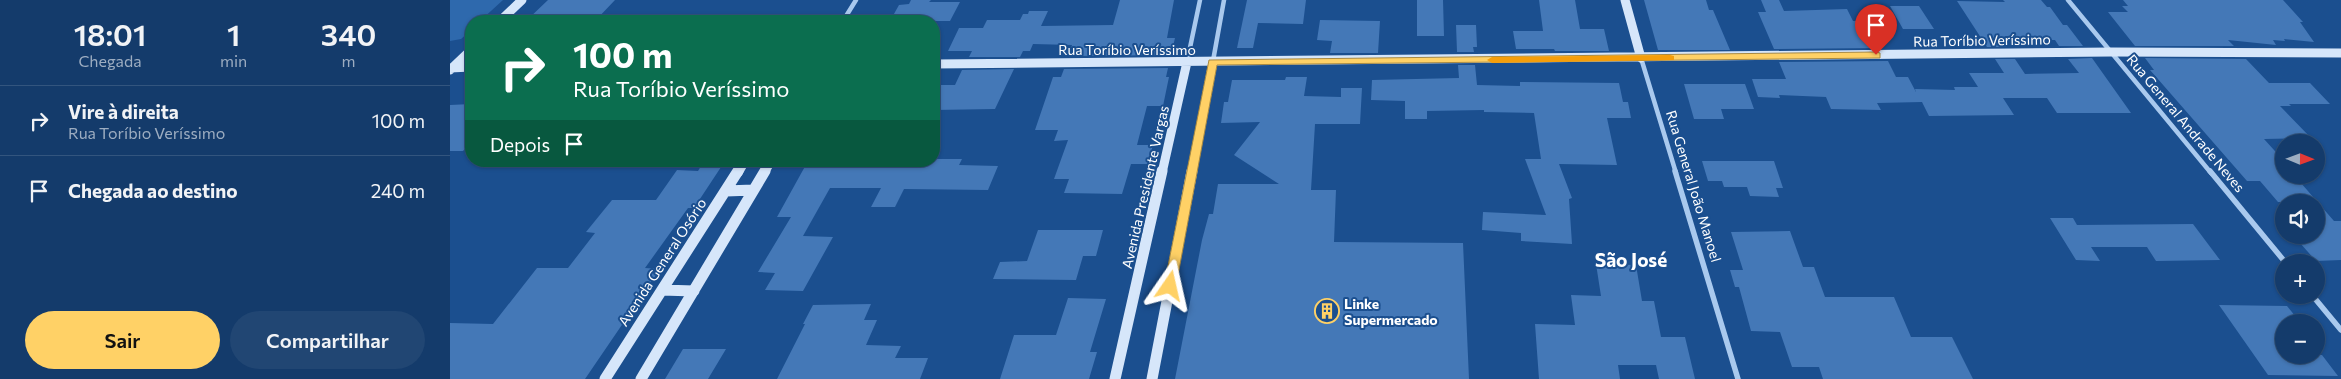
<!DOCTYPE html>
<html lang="pt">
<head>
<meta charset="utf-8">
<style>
  :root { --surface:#143b6b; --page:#214673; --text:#f1f3f6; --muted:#9dadc1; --line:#33557e; --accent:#ffd166 }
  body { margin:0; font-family:Commissioner,sans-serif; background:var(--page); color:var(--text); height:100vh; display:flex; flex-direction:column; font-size:19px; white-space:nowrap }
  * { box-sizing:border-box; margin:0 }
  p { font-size:16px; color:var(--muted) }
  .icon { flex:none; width:28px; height:28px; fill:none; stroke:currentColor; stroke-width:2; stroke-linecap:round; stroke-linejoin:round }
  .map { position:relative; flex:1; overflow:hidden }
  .sheet { display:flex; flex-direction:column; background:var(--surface); width:450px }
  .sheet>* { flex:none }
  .banner { position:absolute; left:15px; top:15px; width:475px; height:152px; border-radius:20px; box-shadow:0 1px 4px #0004,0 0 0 1px var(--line); background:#0b6e4f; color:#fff; overflow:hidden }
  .needle { width:32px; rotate:91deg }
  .controls { position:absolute; left:1825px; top:134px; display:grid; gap:10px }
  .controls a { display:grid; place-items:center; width:50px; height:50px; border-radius:50%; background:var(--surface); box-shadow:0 1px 4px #0004,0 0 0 1px var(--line); font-size:25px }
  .pin { position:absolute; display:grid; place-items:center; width:42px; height:42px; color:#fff; margin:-51px -21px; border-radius:50% 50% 50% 0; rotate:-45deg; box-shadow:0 0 5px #0007 }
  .pin .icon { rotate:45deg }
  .me { position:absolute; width:55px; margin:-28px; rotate:11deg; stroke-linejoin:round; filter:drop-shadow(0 0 4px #0008) }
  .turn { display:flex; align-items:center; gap:18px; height:105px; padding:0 25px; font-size:22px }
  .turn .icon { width:65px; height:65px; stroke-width:2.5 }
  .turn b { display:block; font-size:35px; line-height:42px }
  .then { display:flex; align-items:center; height:48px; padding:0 25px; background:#0003; gap:10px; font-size:19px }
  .eta { display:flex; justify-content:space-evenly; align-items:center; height:85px; text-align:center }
  .eta b { font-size:30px; font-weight:600; line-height:35px }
  .cta { display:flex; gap:10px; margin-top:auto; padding:10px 25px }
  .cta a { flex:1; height:58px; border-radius:30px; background:var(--accent); color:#111; font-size:20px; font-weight:600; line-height:58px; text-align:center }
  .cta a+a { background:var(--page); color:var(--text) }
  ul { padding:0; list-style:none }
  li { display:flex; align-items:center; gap:15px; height:70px; padding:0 25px; border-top:1px solid var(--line) }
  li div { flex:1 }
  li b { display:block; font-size:19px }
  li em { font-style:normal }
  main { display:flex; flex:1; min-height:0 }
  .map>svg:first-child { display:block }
  .green { fill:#2e69ad }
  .building { fill:#4478b7 }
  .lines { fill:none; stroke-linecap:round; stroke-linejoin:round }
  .street-far1 { stroke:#a9c9ee; stroke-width:4.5 }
  .street { stroke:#a9c9ee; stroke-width:5.5 }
  .secondary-far1 { stroke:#d6e6fa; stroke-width:9 }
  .secondary { stroke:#d6e6fa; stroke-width:11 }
  .route { fill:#ffd166; stroke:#a68842 }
  .slow { fill:#f59e0b }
  .labels { text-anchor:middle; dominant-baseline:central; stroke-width:4; stroke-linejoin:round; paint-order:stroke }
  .street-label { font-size:14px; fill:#fff; stroke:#1b4f8f }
  .poi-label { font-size:14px; font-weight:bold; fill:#fff; stroke:#1b4f8f; text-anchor:start }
  .district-label { font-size:19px; font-weight:bold; fill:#fff; stroke:#1b4f8f }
</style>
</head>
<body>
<main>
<section class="sheet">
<div class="eta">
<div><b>18:01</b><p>Chegada</p></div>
<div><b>1</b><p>min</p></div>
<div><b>340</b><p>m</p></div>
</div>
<ul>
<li><svg class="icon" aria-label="right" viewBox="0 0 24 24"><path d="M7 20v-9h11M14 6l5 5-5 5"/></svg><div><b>Vire à direita</b><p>Rua Toríbio Veríssimo</p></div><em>100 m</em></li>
<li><svg class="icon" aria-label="arrive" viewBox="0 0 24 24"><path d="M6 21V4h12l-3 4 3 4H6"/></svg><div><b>Chegada ao destino</b></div><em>240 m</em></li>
</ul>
<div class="cta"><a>Sair</a><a>Compartilhar</a></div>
</section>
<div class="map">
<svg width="1891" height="379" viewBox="0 0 1891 379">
  <rect width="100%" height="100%" fill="#1b4f8f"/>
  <path class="green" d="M0,0H53L30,21H21V30L11,39L0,41Z"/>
  <path class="building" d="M98,0H165L145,21H76Z
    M461,0H481L479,2H510L500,21H440L449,5L459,4Z
    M670,0H724L717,38H725L721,55L618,56L622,45L583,44L580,51H573L570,57H519L522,51H498L509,28H533L537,20H570L573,14H578L579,11H598L591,26L663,25Z
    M797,0H856L853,24L808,23L803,48H787Z
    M967,0H993L994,36H967Z
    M1089,0H1125L1130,29H1154L1159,51H1105L1104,49H1066L1063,31H1093Z
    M1194,0H1256L1259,10H1263L1280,50H1208Z
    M1311,0H1329L1334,11L1397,9L1403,21H1417L1431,48L1324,49L1308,12H1316Z
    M1553,0H1591L1597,7H1600L1613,25H1617L1633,46H1609L1605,40H1553L1557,47H1537L1507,1L1555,2Z
    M1673,0H1833L1853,22H1850L1864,42L1834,39L1835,41L1823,40L1826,45L1778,40L1784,46H1685L1658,12H1678L1672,6H1678Z
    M1440,6H1469L1484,29H1453Z
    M870,20L930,21L928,53H880L882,41L867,40Z
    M1006,25H1026L1027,47H1023L1024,52H1007Z
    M1642,58L1681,113H1607L1597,98H1553L1564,115L1479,116L1472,102L1427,103L1431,110L1381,109L1376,97L1329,95L1330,98L1308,97L1302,79H1336L1329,62L1438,61L1446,77H1458L1466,92L1465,89L1505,90L1504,87H1528L1519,73H1554L1545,59H1565L1575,74L1629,73L1618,59Z
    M1695,58L1796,59L1819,83H1860L1880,104H1839L1841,106H1830L1861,138L1814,139L1834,161V175H1844L1884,221H1891V260L1866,261L1850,243H1859L1852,235H1866V202H1828L1810,181H1797L1700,70H1704Z
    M1008,65H1025L1027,85L1070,86V82L1169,83L1173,102H1178L1181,118H1157L1167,165L1109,164L1122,198L1119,199L1122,244L1071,241V233L1032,230L1033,212L1096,215L1075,159H1091L1084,113L1034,112V110L977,111V119H955V101L921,100L922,80L1009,78Z
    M718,68L716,77H719L713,106H697L687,145H703L698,164H681L672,194L614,193L619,179H604L618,140L604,141L608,130H585L603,77H611L614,69Z
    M564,69L545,109L484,110V85H505L512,70Z
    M836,77H857L854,96L891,97V88H912L910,124H865L861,190H886L884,242L1013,243L1019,379H725L752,240L759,214H763L768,184H829L784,155L810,122L771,123L774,102H778L782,80H835Z
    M1234,84H1295L1304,109H1271L1274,119H1244Z
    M21,104V142L13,151H0V105Z
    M484,159H512L509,165L548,166L538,190L454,189L445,207H421L431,188H380L353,236L383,237L353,291L315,290L325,273L308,272L341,217H327L358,161H484Z
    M254,161H275L244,208H238L195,268L210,269L135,379H0V323L43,324L87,268H118L145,233L136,232L162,200H206L227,170L248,171Z
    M1252,161H1324L1333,188H1326L1329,197L1300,196L1297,187H1274L1272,181H1258Z
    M1600,218H1623L1627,225L1743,224L1770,260L1706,261L1697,247H1641L1650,261L1626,260Z
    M588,230H653L646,256H633L626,280L543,279L550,262L577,261Z
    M1340,231L1353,267H1364L1375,297H1444L1461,337H1502L1523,379H1373L1369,367H1342L1330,332L1301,331L1289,287H1285L1280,270H1293L1281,232Z
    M1146,264L1186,265L1192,301H1204L1211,337H1235L1245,379H1209L1206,365H1168L1170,379H1089L1085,324L1125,325L1121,295L1151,296Z
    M618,298L656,299L640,352H647L639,379H550L564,335H606Z
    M421,304L414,320H427L416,345L451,346L445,358H478L470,379H327L355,324H353L363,305Z
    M1769,305L1837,306L1850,322H1834V355H1872L1888,376L1818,375Z
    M233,349H276L258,379H215Z"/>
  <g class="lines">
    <path class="street-far1" d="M1618,0L1761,173
      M393,21L406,0
      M1191,58L1226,173
      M763,61L774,0
      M737,62L750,0"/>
    <path class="street" d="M1225,171L1288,379
      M1760,171L1835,262
      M1862,295L1891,330"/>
    <path class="secondary-far1" d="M1175,0L1191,58
      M50,21L72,0
      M484,64L1661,52L1891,53
      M0,68L21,67
      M0,70L21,50
      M288,173L295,161
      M314,173L321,161
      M712,173L737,62
      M742,173L763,62"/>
    <path class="secondary" d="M276,191L303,190
      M212,290L244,291
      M155,379L288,171
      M191,379L315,171
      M665,379L712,171
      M702,379L742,171"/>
  </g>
  <path class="route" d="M1426,52L1430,53V58L767,65L726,286L720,291L714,286L759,60Z"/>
  <path class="slow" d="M1220,55L1224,56V60L1042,63L1037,60L1042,57Z"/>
  <defs>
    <symbol id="building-ring" viewBox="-11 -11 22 22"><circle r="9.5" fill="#1b4f8f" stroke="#ffd166" stroke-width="1.5"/><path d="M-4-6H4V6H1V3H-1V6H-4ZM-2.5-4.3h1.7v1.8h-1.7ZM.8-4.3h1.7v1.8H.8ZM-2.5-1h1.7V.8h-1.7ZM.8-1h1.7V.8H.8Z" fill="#ffd166"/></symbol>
  </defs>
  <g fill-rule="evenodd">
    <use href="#building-ring" x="863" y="297" width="28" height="28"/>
  </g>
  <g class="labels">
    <g class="street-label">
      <text transform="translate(1532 40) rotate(-1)">Rua Toríbio Veríssimo</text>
      <text x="677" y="49">Rua Toríbio Veríssimo</text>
      <text transform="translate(1736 123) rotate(50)">Rua General Andrade Neves</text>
      <text transform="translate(1244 186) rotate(73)">Rua General João Manoel</text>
      <text transform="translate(695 187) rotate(-77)">Avenida Presidente Vargas</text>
      <text transform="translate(212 262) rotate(-57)">Avenida General Osório</text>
    </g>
    <g class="poi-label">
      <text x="894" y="303">Linke<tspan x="894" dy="16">Supermercado</tspan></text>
    </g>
    <g class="district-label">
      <text x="1181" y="259">São José</text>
    </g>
  </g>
</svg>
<div class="controls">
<a><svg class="needle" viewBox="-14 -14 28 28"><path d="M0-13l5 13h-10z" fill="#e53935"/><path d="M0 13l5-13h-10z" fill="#9dadc1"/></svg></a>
<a><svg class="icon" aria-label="sound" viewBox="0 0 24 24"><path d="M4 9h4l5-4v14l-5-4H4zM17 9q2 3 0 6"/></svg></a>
<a>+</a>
<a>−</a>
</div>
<div class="pin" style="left:1426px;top:55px;background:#d93025"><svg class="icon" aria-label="arrive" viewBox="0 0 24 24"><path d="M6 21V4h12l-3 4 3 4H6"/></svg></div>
<svg class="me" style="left:720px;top:286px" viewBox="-20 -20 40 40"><path d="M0-17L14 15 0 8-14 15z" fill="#ffd166" stroke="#fff" stroke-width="4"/></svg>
<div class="banner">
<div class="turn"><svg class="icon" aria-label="right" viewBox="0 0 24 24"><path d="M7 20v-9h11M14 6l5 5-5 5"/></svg><div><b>100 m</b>Rua Toríbio Veríssimo</div></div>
<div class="then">Depois<svg class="icon" aria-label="arrive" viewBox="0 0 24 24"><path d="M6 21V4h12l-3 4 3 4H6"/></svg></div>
</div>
</div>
</main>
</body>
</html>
